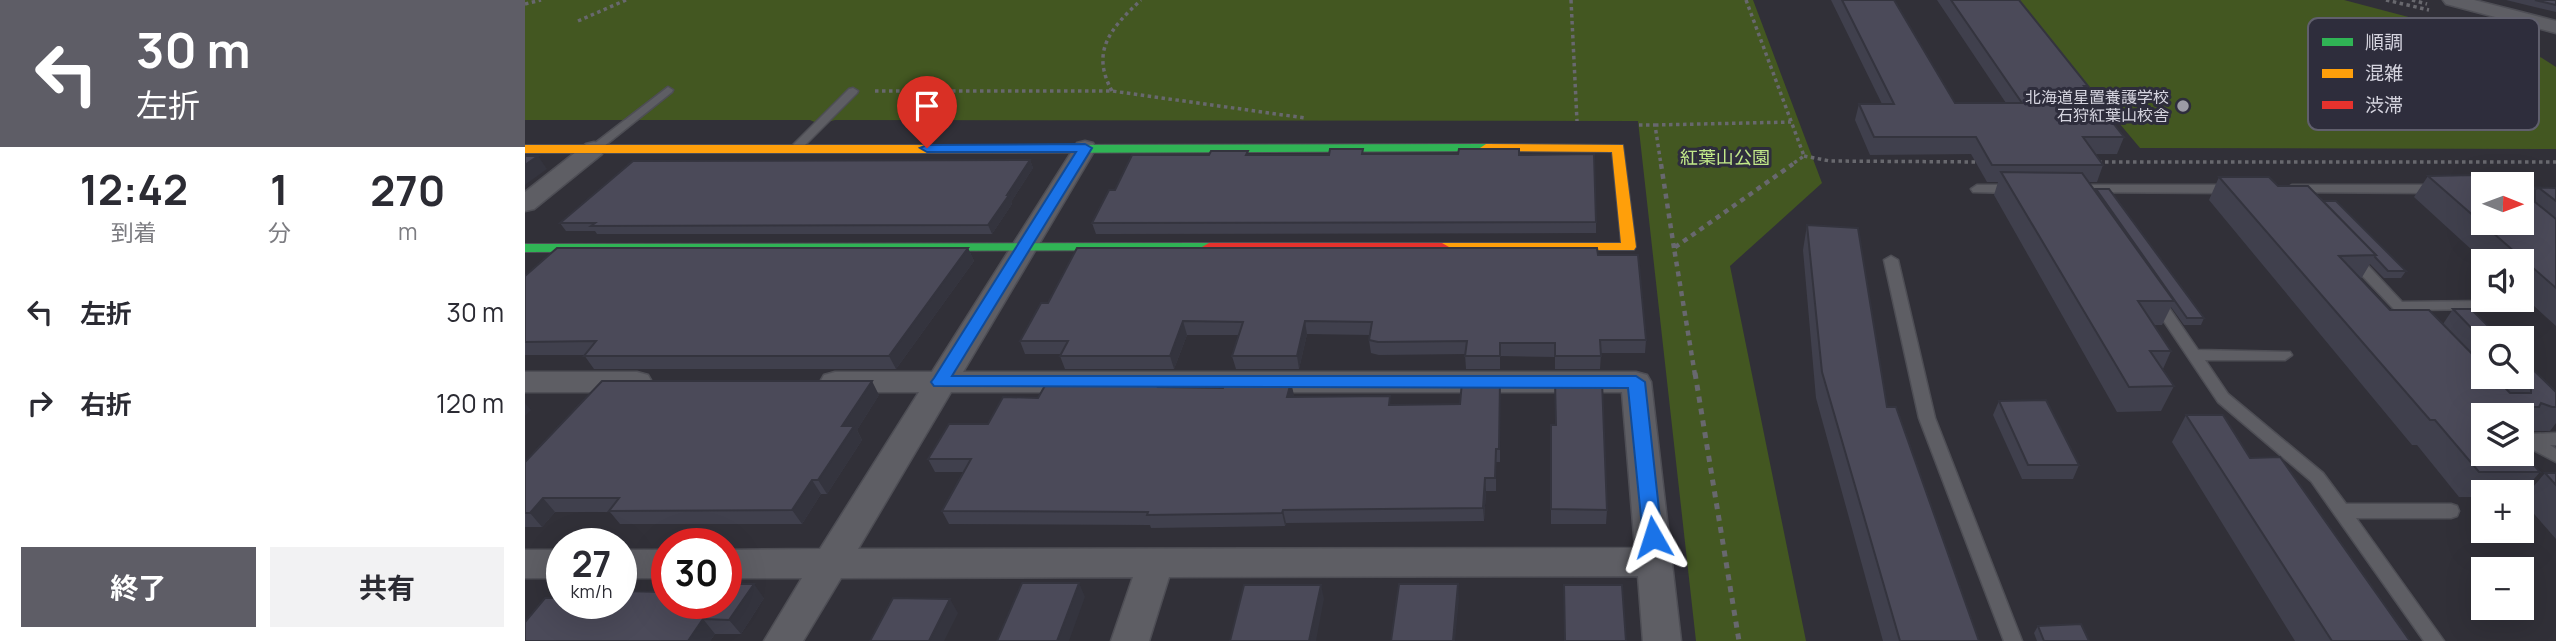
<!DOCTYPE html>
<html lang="ja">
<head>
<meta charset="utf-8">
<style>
  :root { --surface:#fff; --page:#f2f2f3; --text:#2b2b33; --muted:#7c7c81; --accent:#5e5d66 }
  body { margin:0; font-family:Manrope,"Noto Sans JP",sans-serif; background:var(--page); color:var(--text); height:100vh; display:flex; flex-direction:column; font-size:26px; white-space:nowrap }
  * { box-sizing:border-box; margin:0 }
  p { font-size:23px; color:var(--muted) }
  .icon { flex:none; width:38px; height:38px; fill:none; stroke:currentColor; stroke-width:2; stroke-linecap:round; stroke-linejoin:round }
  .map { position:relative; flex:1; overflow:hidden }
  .drawer { display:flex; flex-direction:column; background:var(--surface); width:525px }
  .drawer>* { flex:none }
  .banner { background:#5e5d66; color:#fff; overflow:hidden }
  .needle { width:46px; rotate:91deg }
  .fabs { position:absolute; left:1946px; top:172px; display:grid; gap:14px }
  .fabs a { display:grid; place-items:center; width:63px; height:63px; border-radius:0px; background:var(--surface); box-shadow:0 7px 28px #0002; font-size:35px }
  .speed { position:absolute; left:21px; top:528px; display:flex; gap:14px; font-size:35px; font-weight:700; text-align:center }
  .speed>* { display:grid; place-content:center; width:91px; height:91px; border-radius:50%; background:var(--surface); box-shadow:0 7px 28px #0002; line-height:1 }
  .speed small { font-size:18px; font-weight:400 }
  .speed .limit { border:10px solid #d22; background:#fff; color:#111 }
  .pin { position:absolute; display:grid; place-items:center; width:60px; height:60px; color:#fff; margin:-72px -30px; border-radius:50% 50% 50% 0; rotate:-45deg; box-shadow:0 0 7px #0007 }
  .pin .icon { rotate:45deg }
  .me { position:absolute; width:77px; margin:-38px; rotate:354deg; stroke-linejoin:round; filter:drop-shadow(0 0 5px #0008) }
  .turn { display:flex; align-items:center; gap:24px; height:147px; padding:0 21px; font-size:32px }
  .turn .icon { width:91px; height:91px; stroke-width:2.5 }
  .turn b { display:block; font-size:49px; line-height:60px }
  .eta { display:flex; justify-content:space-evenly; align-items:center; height:119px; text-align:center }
  .eta b { font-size:42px; font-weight:700; line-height:49px }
  .button { display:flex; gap:14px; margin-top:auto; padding:14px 21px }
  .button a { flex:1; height:80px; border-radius:0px; background:var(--accent); color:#fff; font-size:28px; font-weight:700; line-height:80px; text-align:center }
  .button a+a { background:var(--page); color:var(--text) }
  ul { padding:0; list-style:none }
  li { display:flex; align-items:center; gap:21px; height:91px; padding:0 21px }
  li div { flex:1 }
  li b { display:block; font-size:26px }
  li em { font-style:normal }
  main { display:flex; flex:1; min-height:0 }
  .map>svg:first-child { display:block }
  .green { fill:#435721 }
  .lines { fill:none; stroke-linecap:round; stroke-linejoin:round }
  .lane-casing { stroke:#4e4e55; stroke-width:3 }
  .street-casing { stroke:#4e4e55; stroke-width:3 }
  .fast-casing { stroke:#4e4e55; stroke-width:2 }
  .slow-casing { stroke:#4e4e55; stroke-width:2 }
  .jam-casing { stroke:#4e4e55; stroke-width:2 }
  .path-far2 { stroke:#68686e; stroke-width:3.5; stroke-dasharray:3.5 3.5; stroke-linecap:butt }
  .path-far1 { stroke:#68686e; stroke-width:4.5; stroke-dasharray:5 5; stroke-linecap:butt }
  .path { stroke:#68686e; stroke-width:5; stroke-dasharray:6 6; stroke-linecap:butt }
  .lane { fill:#5e5e64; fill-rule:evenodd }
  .street { fill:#5e5e64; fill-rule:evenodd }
  .fast { fill:#30b455; fill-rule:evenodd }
  .slow { fill:#ff9f0a; fill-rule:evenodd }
  .jam { fill:#e5322d; fill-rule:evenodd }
  .wall { fill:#40404d }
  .shaded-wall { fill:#34343e }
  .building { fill:#4b4a59; stroke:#34343e; stroke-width:2 }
  .route { fill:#1a73e8; stroke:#114b97; stroke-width:2 }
  .poi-dot { fill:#9c9ba5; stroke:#2e2d3c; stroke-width:2.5 }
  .labels { text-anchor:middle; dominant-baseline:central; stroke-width:6; stroke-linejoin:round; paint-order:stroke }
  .far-poi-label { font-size:16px; fill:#d5d4df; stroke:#2e2d3c; text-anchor:end }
  .park-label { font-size:18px; fill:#c1e889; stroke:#2e2d3c }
  .key { fill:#2e2d3c; stroke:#605f6d; stroke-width:2 }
  .key-label { font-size:19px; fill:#d5d4df }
</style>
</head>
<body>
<main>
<section class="drawer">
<div class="banner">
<div class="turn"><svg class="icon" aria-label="left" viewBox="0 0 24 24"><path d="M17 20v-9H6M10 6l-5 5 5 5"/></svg><div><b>30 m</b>左折</div></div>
</div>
<div class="eta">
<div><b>12:42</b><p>到着</p></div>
<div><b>1</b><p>分</p></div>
<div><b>270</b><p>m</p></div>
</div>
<ul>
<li><svg class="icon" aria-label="left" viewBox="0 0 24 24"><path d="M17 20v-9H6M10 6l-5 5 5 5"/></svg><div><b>左折</b></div><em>30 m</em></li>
<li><svg class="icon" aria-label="right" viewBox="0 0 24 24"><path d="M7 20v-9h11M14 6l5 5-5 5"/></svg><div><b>右折</b></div><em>120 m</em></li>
</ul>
<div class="button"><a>終了</a><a>共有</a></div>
</section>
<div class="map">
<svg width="2031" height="641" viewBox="0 0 2031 641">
  <rect width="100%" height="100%" fill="#313038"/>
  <path class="green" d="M0,0H1228L1297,183L1205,266L1281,641H1171L1113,121L310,120L294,124L285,120H0Z
    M1491,0H1819L2001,48L2031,67V149L1615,148Z"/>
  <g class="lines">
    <defs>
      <path id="lane" d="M143,87L148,90L147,92L73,151H65V147Z
        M328,88L333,91L332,93L274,151H266V147L324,89Z
        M1452,185H1488L1494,189L1488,193L1448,192L1446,189Z
        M1550,185H1708L1714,189L1708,193L1546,192L1544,189Z
        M1767,185H1911L1917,189L1911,193L1763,192L1761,189Z
        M1829,255L1834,256L1877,302L1959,301L1966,305L1959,309L1886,310L1897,323L1890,328L1885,326L1824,262L1822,259Z
        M1366,256L1373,260L1410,418L1497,641H1479L1394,418L1359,260Z
        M1633,298L1638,299L1673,350L1765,352L1767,355L1760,360H1680L1703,394L1798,473L1821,504H1926L1932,506L1934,511L1932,516L1926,518H1831L1919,641H1899L1786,481L1693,402L1626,302Z
        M1997,430L2006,434L2031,433V445H2025L2031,449V462L1997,444Z"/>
      <path id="street" d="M1918,0H1949L2031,21V33L1921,4Z
        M560,141L568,143L571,148L438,372H1111L1122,375L1126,382L1156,641H1118L1113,576L644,577L624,641H586L608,577L316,578L278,641H239L277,578H201V550L295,549L394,392H310L299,389L295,382L299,375L310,372H407L549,148L552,143ZM426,392H1097L1110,548L333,549Z
        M69,142L77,144L80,149L77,154L9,209L0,211V192L61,144Z
        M0,372H112L123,375L127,382L123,389L112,392H0Z
        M0,550H37V578H0Z
        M96,550H142V578H96Z"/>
      <path id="fast" d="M961,144L967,148L966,151L466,153L460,149L466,145Z
        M684,243L691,247L689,250L0,252V244Z"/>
      <path id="slow" d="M961,144L1098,145L1111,247L1109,250H912L910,247L912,244L917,243H1096L1087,152L956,151L955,148Z
        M0,145H466L472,149L466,153H0Z"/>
      <path id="jam" d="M684,243H917L924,247L917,251L679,250L677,247Z"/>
    </defs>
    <use href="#lane" class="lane-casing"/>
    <use href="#street" class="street-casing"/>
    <use href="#fast" class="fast-casing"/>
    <use href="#slow" class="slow-casing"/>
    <use href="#jam" class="jam-casing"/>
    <path class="path-far2" d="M1046,0L1052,121
      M1221,0L1279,156L1266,165
      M1861,0L1904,10
      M1887,0L1902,4
      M0,4L16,0
      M53,21L101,0
      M350,91H587L780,118
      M587,91C565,51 586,28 616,0
      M1114,125H1130L1136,165
      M1130,125L1266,122
      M1279,156L1305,161L1456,162
      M1573,162H2031"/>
    <path class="path-far1" d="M1136,164L1149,248
      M1170,375L1149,248L1268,164"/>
    <path class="path" d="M1170,373L1214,641"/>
    <use href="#lane" class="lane"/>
    <use href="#street" class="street"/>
    <use href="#fast" class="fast"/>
    <use href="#slow" class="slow"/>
    <use href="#jam" class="jam"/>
  </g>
  <path class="wall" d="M1306,0H1369L1430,103H1481L1412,0H1494L1563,86L1562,90L1599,137L1592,154H1571L1578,165L1572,182H1564L1570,191L1571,189L1679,318L1676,325H1659L1646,307L1637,325H1629L1646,351L1638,369L1649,386L1636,411L1592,412L1469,195L1473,182H1462L1446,154L1345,155L1330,120L1334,104H1357Z
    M1981,0H2031V12Z
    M838,154L994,155L1071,222V233L571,234L567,223L724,155Z
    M505,160L508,168L486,202L487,204L467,234H72L70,231H41L35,223Z
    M1903,176L1958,222L1997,187L2031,188V326L1997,295V261H1959L1889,197Z
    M1694,177L1753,186L1798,201L1881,271L1876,278H1859L1845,264L1836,279L1865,310L1918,324L1928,309L1958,338V376H1997L2031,392V423L2025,431H2007L1998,428L1997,429V415H1958L2015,472L1997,493V492H1958V497H1934L1892,445H1887L1684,200Z
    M1282,225L1362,407L1454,641H1358L1291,398L1278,250Z
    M443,248L449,261L371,369H69L59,355H0V276Z
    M1073,255L1121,340L1120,353H1076L1075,369H1030V357L975,356V369H941L940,354L854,355L846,353L844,340L845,335L782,334L774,369H711L707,356L714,335H662L649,369H540L535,356L536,354H500L495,341L523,303Z
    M975,382V462H971V491H961L959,521L761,523L760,526L626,528L625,525L424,524L417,511L438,472H410L403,459L463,424L513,398L637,387L769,395L768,397L866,405L935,404Z
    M354,395L332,430L337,440L302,494H296L277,524H95L85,512H30L17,527H0V462Z
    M1474,401L1554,465L1548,479H1497L1468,415Z
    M1661,415L1725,458L1885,641H1770L1647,442Z
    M1026,425L1082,510L1081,524H1026Z
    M2020,473H2031V539L1997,500Z
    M37,598H239L216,634H190L185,641H0Z
    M1513,626L1564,641H1512L1509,633Z"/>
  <path class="shaded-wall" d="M13,156L22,169L0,185V165Z
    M505,160L508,168L486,202L487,204L467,234L463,225Z
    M443,248L449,261L371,369L364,356Z
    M658,321L662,335L649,369L645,356Z
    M780,321L782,334L774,369L772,356Z
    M347,381L354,395L332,430L337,440L302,494L293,480L317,426Z
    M766,382L769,395L765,410L762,397Z
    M0,403L6,410L0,416Z
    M960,478L961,491L959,521L958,508Z
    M287,480L296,494L277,524L267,510Z
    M18,498L30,512L17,527L5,513Z
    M758,510L761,523L760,526L757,513Z
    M554,583L560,597L544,641H532Z
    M229,584L239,598L216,634L204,620Z
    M933,584L934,599L930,641H928Z
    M796,585L799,599L791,641H784Z
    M425,599L433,613L419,641H404Z
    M178,619L190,634L185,641H163Z"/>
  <path class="building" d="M1317,0H1369L1430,103H1497L1426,0H1494L1563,86H1559L1599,137H1558L1578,165H1467L1451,137H1349L1334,104H1369Z
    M2010,0H2031V5Z
    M805,149H838L837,154H933L934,149H994V155L1069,154L1071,222L567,223L584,190H590L607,155H684L686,151H723L721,155H804Z
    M0,156H13L0,165Z
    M505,160L482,195H484L463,225L66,226L70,223H35L108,161Z
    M1476,172L1557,173L1649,301H1613L1646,351H1625L1649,386L1604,387Z
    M1951,175L1962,184H1958V222H1997V187L2031,188V201L2014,188L2010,189V202L2031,219V288L1903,176Z
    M1694,177H1744L1753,186H1783L1851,255L1814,256L1865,310H1904L1958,365V376H1969L1985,393H2006V389L1994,376H1997V359L2031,392V407H2027L2016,403L2014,407H1954L1962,415H1958V453H1997V452L2015,472H1954L1910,420H1905Z
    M1571,189H1584L1679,318H1662Z
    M1798,201H1811L1881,271H1863L1850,257L1851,255Z
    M1282,225L1333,228L1362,407H1371L1454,641H1375L1297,372Z
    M32,248H443L364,356H59L71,341L0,342V276Z
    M552,248H1072L1073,255H1113L1121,340H1075L1076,356H1030V343H975V356H940L942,341L853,342L844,340L847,322L780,321L772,356H707L718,322L658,321L645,356H535L543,341H495L516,303H523Z
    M1928,309H1946L1975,338H1958V340Z
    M77,381H347L317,426H329L293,480H287L267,510L84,511L94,498H18L5,513H0V462Z
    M1030,381H1077L1082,510L1026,509V425H1031Z
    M522,382H635L633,387L698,388L700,382H766L762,397L865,396L864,405L935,404L937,382H975L974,449H971L970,478H960L958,508L758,510L757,513L622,515L623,512L417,511L446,459H403L424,424H463L478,397L513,398Z
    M1521,400L1554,465H1503L1474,401Z
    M1661,415H1698L1725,458L1755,457L1885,641H1807Z
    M2020,473H2031V485Z
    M497,583H554L532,641H472Z
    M201,584H229L204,620L178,619L163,641H0V622L20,598H37V604H96V591L139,592L142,588V604H201Z
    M874,584H933L928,641H866Z
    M719,585H796L784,641H705Z
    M1039,585H1097L1101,641H1040Z
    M368,598L425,599L404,641H345Z
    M1556,624L1564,641H1519L1513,626Z"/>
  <path class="route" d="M560,144L567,148L427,376H1111L1120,382L1137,537L1134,542L1128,544L1121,542L1118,537L1103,388L409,386L406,382L409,378L551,152H402L395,148L402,145Z"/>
  <circle class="poi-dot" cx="1658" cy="106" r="7"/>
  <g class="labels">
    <g class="far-poi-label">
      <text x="1644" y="97">北海道星置養護学校<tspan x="1644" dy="18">石狩紅葉山校舎</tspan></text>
    </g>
    <g class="park-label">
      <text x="1200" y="157">紅葉山公園</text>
    </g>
  </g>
  <rect x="1783" y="18" width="231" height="112" rx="10" class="key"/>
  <rect x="1797" y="38" width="31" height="8" fill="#30b455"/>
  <rect x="1797" y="69" width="31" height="9" fill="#ff9f0a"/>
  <rect x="1797" y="101" width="31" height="8" fill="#e5322d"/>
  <g class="key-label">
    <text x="1840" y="49">順調</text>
    <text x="1840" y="80">混雑</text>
    <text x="1840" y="112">渋滞</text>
  </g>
</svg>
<div class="fabs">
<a><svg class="needle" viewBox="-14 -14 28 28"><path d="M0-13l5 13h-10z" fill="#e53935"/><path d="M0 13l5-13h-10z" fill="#7c7c81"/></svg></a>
<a><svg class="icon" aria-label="sound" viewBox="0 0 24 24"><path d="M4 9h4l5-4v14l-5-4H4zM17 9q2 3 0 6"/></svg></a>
<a><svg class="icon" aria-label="search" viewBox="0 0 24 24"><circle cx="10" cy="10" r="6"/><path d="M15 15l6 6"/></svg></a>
<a><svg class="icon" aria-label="layers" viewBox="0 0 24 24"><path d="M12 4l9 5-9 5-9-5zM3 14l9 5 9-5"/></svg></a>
<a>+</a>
<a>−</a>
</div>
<div class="speed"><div>27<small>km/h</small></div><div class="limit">30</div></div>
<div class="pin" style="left:402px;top:148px;background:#d93025"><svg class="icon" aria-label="arrive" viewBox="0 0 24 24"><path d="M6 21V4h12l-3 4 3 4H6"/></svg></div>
<svg class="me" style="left:1128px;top:537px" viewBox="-20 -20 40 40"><path d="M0-17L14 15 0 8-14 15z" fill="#1a73e8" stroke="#fff" stroke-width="4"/></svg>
</div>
</main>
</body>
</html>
